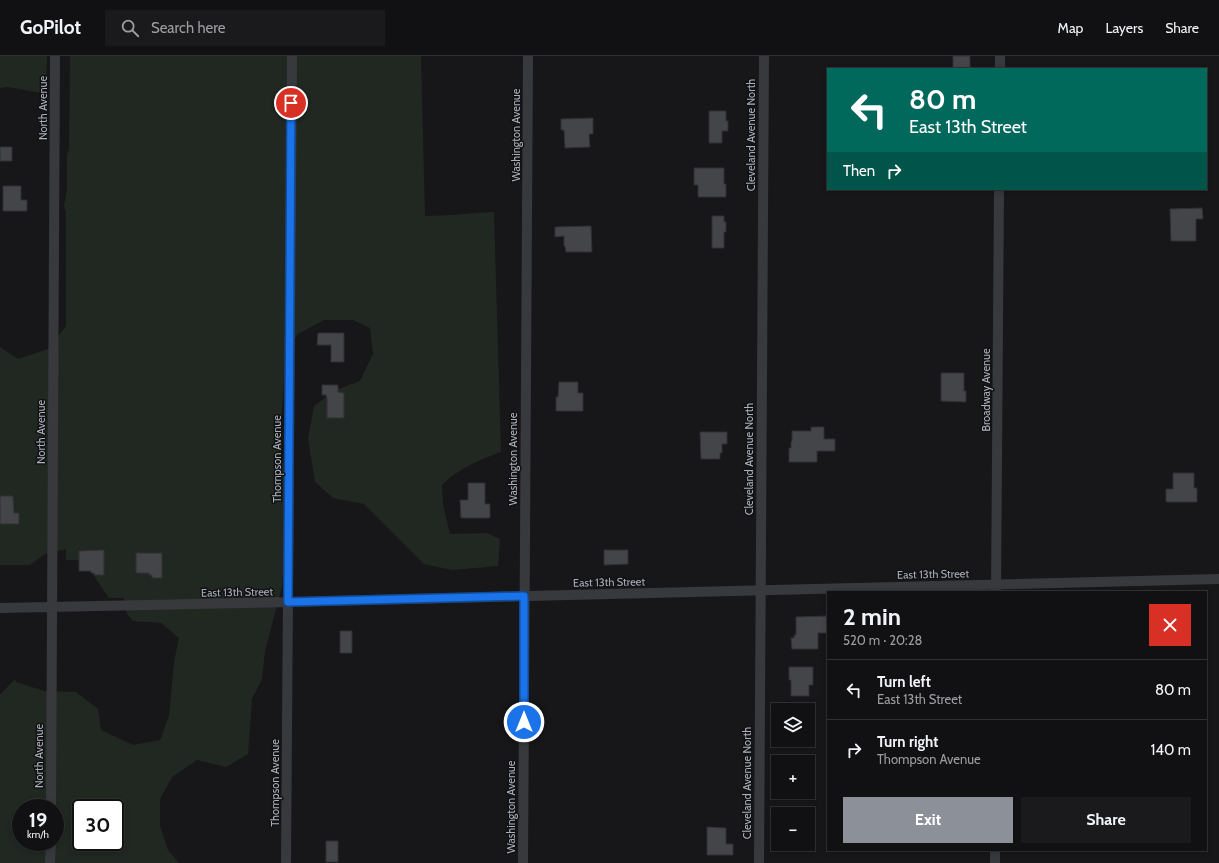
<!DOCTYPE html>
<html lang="en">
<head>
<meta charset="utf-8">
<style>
  :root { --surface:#111113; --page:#1a1a1c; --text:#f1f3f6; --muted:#9c9da0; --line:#303133; --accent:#8c9099 }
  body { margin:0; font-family:Cabin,sans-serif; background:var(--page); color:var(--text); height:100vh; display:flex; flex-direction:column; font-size:15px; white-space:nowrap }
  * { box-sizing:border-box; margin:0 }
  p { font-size:13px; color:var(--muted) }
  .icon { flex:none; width:22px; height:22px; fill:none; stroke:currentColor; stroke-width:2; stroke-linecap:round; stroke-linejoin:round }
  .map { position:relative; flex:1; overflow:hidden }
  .sheet { position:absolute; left:827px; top:535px; width:380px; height:260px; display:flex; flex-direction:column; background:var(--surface); border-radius:0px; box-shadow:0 2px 6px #0003,0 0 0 1px var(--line) }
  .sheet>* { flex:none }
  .hud { position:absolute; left:827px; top:12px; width:380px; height:122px; border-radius:0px; box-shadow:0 2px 6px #0003,0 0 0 1px var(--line); background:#00695c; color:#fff; overflow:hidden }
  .controls { position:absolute; left:771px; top:647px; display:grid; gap:8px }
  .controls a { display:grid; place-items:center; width:44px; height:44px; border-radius:0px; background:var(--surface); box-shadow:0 2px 6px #0003,0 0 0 1px var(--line); font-size:20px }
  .speed { position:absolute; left:12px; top:743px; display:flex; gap:8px; font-size:20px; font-weight:700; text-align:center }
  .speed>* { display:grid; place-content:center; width:52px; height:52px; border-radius:50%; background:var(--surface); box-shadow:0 2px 6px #0003,0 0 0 1px var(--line); line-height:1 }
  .speed small { font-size:10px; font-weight:400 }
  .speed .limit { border:2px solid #111; border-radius:6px; background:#fff; color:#111 }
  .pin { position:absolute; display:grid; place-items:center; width:34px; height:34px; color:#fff; margin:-17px; border:2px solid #fff; border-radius:50%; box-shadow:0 1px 4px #0007 }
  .me { position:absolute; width:44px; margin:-22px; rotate:0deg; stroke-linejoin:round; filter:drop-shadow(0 0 3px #0008) }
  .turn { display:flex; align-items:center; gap:14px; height:84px; padding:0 16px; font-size:18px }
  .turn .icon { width:52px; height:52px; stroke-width:2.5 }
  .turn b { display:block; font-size:28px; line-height:34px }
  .then { display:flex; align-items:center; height:38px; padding:0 16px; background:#0003; gap:8px; font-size:15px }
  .round { display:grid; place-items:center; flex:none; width:42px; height:42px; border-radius:0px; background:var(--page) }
  .summary { display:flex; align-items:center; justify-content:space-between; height:68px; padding:0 16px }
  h1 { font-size:24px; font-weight:800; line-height:30px }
  .cta { display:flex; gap:8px; margin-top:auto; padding:8px 16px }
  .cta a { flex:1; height:46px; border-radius:0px; background:var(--accent); color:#fff; font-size:16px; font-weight:800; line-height:46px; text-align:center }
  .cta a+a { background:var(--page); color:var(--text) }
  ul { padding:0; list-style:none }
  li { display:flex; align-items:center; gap:12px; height:60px; padding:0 16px; border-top:1px solid var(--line) }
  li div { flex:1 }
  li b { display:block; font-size:15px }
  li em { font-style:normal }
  header { display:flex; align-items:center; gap:24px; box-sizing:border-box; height:56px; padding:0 20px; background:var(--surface); border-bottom:1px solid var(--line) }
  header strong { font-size:19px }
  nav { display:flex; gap:22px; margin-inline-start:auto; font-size:14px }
  .search { width:280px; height:36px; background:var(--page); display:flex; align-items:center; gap:10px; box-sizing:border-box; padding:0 14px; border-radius:0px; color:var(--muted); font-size:15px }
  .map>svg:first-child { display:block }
  .green { fill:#212821; fill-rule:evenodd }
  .building { fill:#444549; stroke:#313134 }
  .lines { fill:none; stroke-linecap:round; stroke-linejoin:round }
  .street { stroke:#38393d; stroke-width:10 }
  .route-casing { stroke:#114b97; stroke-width:10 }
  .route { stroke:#1a73e8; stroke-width:7 }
  .labels { text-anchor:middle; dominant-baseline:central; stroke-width:3; stroke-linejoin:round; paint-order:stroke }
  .street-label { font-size:11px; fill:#aaafb8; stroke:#121214 }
</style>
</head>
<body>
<header>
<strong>GoPilot</strong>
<div class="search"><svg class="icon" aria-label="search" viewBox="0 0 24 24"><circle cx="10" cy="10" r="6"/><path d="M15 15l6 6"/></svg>Search here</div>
<nav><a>Map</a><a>Layers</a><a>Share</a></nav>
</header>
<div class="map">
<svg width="1219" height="807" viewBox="0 0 1219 807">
  <rect width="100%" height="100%" fill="#171719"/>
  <path class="green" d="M0,0H47L46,38L8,31L0,32Z
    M70,0H421L425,160C448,160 471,157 494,156L501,396C479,404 459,412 442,429L443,449L450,478L487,477L500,483L498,510L452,514L424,508L364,448L333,442L315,426L308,383L314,350L336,334L360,325L373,298L370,272L353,264H324L298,278L286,296L280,381L286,435L285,490L282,531L265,595L262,623L252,643L248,698L226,711L197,704L172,721L160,743V770L168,794L179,807H0V639L15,623L16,626L44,635L76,636L98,653L101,674L133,689L160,684L169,660L174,606L179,582L161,567L133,565L127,558L124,542H109L83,504H66V493L45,498L30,509H0V291L18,303L48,293L66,270V156L64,150L67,133V98L69,94ZM21,752H55V786H21ZM81,752H115V786H81Z"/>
  <path class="building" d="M953,0H970V13H953Z
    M709,55H726V65H728V75H722V87H709Z
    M593,62V78H589L590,91L565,92L564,74H561V63Z
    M0,91H12V105H0Z
    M694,112H724V128H726V141H698V129H694Z
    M3,130H21V144H27V155H3Z
    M1202,152L1203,163H1196V185H1171L1170,153Z
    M712,160H724V166H726V176H724V192H712Z
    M591,170L592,196H566L565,190H564V180L555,181V171Z
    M318,277H344V306H331V289H317Z
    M941,317H964V335H966V346L941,345Z
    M559,326H578V337H583V355H556V341H558Z
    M322,329H338V336L344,337V362H327V343L326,339H322Z
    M811,371H824V383H835V395H817V406H789V392H791V386L792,385V375H811Z
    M700,376H727V388H722V397H720V403H701Z
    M1173,417H1194V432H1197V446H1166V433H1173Z
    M468,427H485V448H490V462H461L460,444H468Z
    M0,440H13L14,457H19V468H0Z
    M104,494V519H95L94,517H91V515H79V495Z
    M604,494H628V508L604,509Z
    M136,497H162V522H152V519H149V517H136Z
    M827,560V577H818V593H792L791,582H794V579H796V561Z
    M340,575H352V597H340Z
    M789,611H813V629H809V640H791V624H789Z
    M707,771L726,772V788H733V799H707Z
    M326,785H338V806H326Z"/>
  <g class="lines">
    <path class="street" d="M1000,13V0
      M996,536L999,133
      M0,552L288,546L1219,523
      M51,752L55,0
      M50,807L51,786
      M286,807L292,0
      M523,807L528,0
      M759,807L764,0
      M995,807V794"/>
  </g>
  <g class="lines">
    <defs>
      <path id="route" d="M291,47L288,546L524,540V666"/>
    </defs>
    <use href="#route" class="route-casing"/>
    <use href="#route" class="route"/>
  </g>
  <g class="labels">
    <g class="street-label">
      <text transform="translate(43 52) rotate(-90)">North Avenue</text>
      <text transform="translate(516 79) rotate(-90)">Washington Avenue</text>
      <text transform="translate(751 79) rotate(-90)">Cleveland Avenue North</text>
      <text transform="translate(986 334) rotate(-90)">Broadway Avenue</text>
      <text transform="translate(41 376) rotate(-90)">North Avenue</text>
      <text transform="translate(277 403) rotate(-90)">Thompson Avenue</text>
      <text transform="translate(513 403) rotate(-90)">Washington Avenue</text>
      <text transform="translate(749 403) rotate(-90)">Cleveland Avenue North</text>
      <text transform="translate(933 518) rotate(-1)">East 13th Street</text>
      <text transform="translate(609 526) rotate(-1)">East 13th Street</text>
      <text transform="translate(237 536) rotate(-1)">East 13th Street</text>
      <text transform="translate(39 700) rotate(-90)">North Avenue</text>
      <text transform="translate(275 727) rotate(-90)">Thompson Avenue</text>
      <text transform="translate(747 727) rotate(-90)">Cleveland Avenue North</text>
      <text transform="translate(511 751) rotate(-90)">Washington Avenue</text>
    </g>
  </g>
</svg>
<div class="controls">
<a><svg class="icon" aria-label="layers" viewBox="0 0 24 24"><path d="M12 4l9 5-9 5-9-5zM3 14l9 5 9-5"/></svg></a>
<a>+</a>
<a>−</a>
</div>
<div class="speed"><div>19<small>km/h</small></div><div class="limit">30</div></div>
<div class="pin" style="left:291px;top:47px;background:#d93025"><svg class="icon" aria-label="arrive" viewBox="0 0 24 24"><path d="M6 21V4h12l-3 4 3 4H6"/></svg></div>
<svg class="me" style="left:524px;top:666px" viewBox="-20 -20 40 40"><circle r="17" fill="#1a73e8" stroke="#fff" stroke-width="3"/><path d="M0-11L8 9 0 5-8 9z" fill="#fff"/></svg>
<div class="hud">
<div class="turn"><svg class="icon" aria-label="left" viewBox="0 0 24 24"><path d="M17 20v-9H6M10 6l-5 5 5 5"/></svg><div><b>80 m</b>East 13th Street</div></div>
<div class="then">Then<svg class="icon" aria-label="right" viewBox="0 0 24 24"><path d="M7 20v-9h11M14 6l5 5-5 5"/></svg></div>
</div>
<section class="sheet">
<div class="summary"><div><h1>2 min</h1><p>520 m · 20:28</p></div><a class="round" style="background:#d93025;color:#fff"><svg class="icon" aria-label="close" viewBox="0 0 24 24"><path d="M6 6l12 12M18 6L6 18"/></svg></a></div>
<ul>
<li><svg class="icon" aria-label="left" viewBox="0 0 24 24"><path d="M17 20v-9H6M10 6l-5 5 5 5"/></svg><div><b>Turn left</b><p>East 13th Street</p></div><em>80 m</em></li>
<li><svg class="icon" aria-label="right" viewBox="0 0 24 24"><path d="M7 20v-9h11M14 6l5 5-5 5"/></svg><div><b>Turn right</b><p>Thompson Avenue</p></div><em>140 m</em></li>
</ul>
<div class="cta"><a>Exit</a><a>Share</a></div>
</section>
</div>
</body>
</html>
